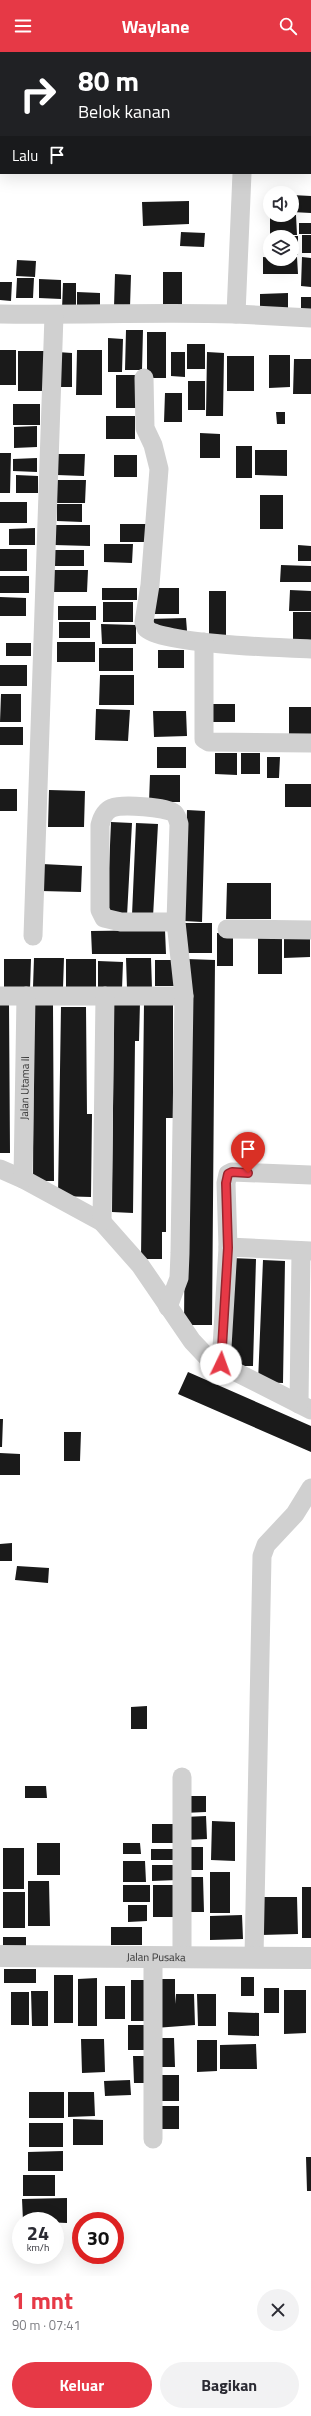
<!DOCTYPE html>
<html lang="id">
<head>
<meta charset="utf-8">
<style>
  :root { --surface:#fff; --page:#f2f2f3; --text:#2b2b33; --muted:#7c7c81; --accent:#e63946 }
  body { margin:0; font-family:"Titillium Web",sans-serif; background:var(--page); color:var(--text); height:100vh; display:flex; flex-direction:column; font-size:15px; white-space:nowrap }
  * { box-sizing:border-box; margin:0 }
  p { font-size:13px; color:var(--muted) }
  .icon { flex:none; width:22px; height:22px; fill:none; stroke:currentColor; stroke-width:2; stroke-linecap:round; stroke-linejoin:round }
  .map { position:relative; height:2224px; overflow:hidden }
  .side { display:flex; flex-direction:column; background:var(--surface); flex:1 }
  .side>* { flex:none }
  .banner { position:absolute; left:0px; top:0px; width:311px; height:122px; box-shadow:0 4px 16px #0002; background:#202124; color:#fff; overflow:hidden }
  .buttons { position:absolute; left:263px; top:134px; display:grid; gap:8px }
  .buttons a { display:grid; place-items:center; width:36px; height:36px; border-radius:50%; background:var(--surface); box-shadow:0 4px 16px #0002; font-size:20px }
  .speed { position:absolute; left:12px; top:2160px; display:flex; gap:8px; font-size:20px; font-weight:700; text-align:center }
  .speed>* { display:grid; place-content:center; width:52px; height:52px; border-radius:50%; background:var(--surface); box-shadow:0 4px 16px #0002; line-height:1 }
  .speed small { font-size:10px; font-weight:400 }
  .speed .limit { border:6px solid #d22; background:#fff; color:#111 }
  .pin { position:absolute; display:grid; place-items:center; width:34px; height:34px; color:#fff; margin:-41px -17px; border-radius:50% 50% 50% 0; rotate:-45deg; box-shadow:0 0 4px #0007 }
  .pin .icon { rotate:45deg }
  .me { position:absolute; width:44px; margin:-22px; rotate:3deg; stroke-linejoin:round; filter:drop-shadow(0 0 3px #0008) }
  .turn { display:flex; align-items:center; gap:14px; height:84px; padding:0 12px; font-size:18px }
  .turn .icon { width:52px; height:52px; stroke-width:2.5 }
  .turn b { display:block; font-size:28px; line-height:34px }
  .then { display:flex; align-items:center; height:38px; padding:0 12px; background:#0003; gap:8px; font-size:15px }
  .round { display:grid; place-items:center; flex:none; width:42px; height:42px; border-radius:21px; background:var(--page) }
  .summary { display:flex; align-items:center; justify-content:space-between; height:68px; padding:0 12px }
  h1 { font-size:24px; font-weight:700; line-height:30px; color:var(--accent) }
  .button { display:flex; gap:8px; margin-top:auto; padding:8px 12px }
  .button a { flex:1; height:46px; border-radius:24px; background:var(--accent); color:#fff; font-size:16px; font-weight:700; line-height:46px; text-align:center }
  .button a+a { background:var(--page); color:var(--text) }
  header { display:flex; justify-content:space-between; align-items:center; height:52px; padding:0 12px; background:var(--accent); color:#fff; font-size:18px; font-weight:700 }
  .map>svg:first-child { display:block }
  .building { fill:#1a1a1a }
  .lines { fill:none; stroke-linecap:round; stroke-linejoin:round }
  .minor { stroke:#d0d0d0; stroke-width:19 }
  .tertiary { stroke:#d0d0d0; stroke-width:22 }
  .route-casing { stroke:#96252e; stroke-width:10 }
  .route { stroke:#e63946; stroke-width:7 }
  .labels { text-anchor:middle; dominant-baseline:central; stroke-width:4; stroke-linejoin:round; paint-order:stroke }
  .street-label { font-size:11px; fill:#333; stroke:#fff }
</style>
</head>
<body>
<header><svg class="icon" aria-label="menu" viewBox="0 0 24 24"><path d="M4 6h16M4 12h16M4 18h16"/></svg>Waylane<svg class="icon" aria-label="search" viewBox="0 0 24 24"><circle cx="10" cy="10" r="6"/><path d="M15 15l6 6"/></svg></header>
<div class="map">
<svg width="311" height="2224" viewBox="0 0 311 2224">
  <rect width="100%" height="100%" fill="#fff"/>
  <path class="building" d="M292,143L311,144V161L292,160Z
    M189,149V172L143,174L142,150Z
    M296,163L297,183H270V164Z
    M299,171H311V182H299Z
    M181,180L205,181L204,195L180,194Z
    M302,183H311V201H302Z
    M298,184V203H292V184Z
    M263,205L292,207V205H297L298,222H263Z
    M302,205L311,206V235L301,234Z
    M17,208L36,209L35,225L16,224Z
    M163,220H182V257H163Z
    M115,222L131,223L130,255H114Z
    M17,226H34L33,246H16Z
    M39,227L61,228V247L39,246Z
    M0,230H12L11,249L0,248Z
    M63,231H76V258L62,257Z
    M77,240L100,241V257L77,256Z
    M288,241V256H260V242Z
    M301,245H311V263L301,264Z
    M126,278H143L142,318H125Z
    M147,280H166V326H147Z
    M108,286L123,287L122,320H108Z
    M187,292H205V317H187Z
    M0,298H16V333H0Z
    M77,298H102V343H76Z
    M18,299H45V339H18Z
    M57,300L72,301V335H57Z
    M171,300H185V325L171,324Z
    M207,300L224,301L223,364H206Z
    M269,303H290V335L269,336Z
    M227,304H254V339H227Z
    M294,307H311V342H293Z
    M116,323H136V356H116Z
    M188,329H205V358H188Z
    M165,341H182V370H164Z
    M13,352H40V373H13Z
    M276,360H285V372H277Z
    M106,364H135V387H106Z
    M37,374V395L14,396V375Z
    M200,381L220,382V406H200Z
    M236,394H252V426H236Z
    M255,398H287V424L255,423Z
    M0,401H11L10,441H0Z
    M57,402H85L84,424L57,423Z
    M114,403H137V425H114Z
    M37,406V420L13,419V407Z
    M16,423L38,424V441H16Z
    M55,428H86L85,451H54Z
    M260,443H283V477H260Z
    M0,450H27V471H0Z
    M57,452H82V470L57,469Z
    M120,472H147V490H120Z
    M54,473H90V494L54,493Z
    M35,476V493H9V477Z
    M104,492H133L132,511L104,510Z
    M298,493L311,494V509H298Z
    M0,497H27V519H0Z
    M50,498H84V514H50Z
    M281,513L311,514V530H280Z
    M52,518H88L87,540H52Z
    M0,524H29V541H0Z
    M102,536H137V548H102Z
    M153,536H179V562H153Z
    M290,538L311,539V559H289Z
    M209,539H226V587H209Z
    M0,545L26,546V564H0Z
    M103,550H133V570H103Z
    M58,554H96V568H58Z
    M293,560H311V594H293Z
    M186,566L187,579L149,580L148,567Z
    M59,570H90V586H59Z
    M101,572L136,573V592H102Z
    M57,590H95V610H57Z
    M6,591H31V604H6Z
    M99,596H133V619H99Z
    M158,598H184V616H158Z
    M0,613H27V634H0Z
    M100,623H134V653H99Z
    M1,642H21V670H0Z
    M208,652H235V670H208Z
    M289,655H311V682H289Z
    M96,657L130,658L128,689L95,688Z
    M153,659H186L187,684L154,685Z
    M0,675H23V693H0Z
    M157,695H186V716H157Z
    M215,701H237V723L215,722Z
    M241,701H260V722H241Z
    M267,705H280L279,726H267Z
    M150,723H180V750H149Z
    M285,732H311V755H285Z
    M0,737H17V759H0Z
    M49,738L85,739L84,775H48Z
    M187,758L205,759L202,870L184,869Z
    M111,770L132,771L127,864L107,863Z
    M136,771L158,772L153,865L132,863Z
    M42,812L82,814L81,840L41,839Z
    M227,831H271V867H226Z
    M185,871H212V901H186Z
    M165,878L166,902H92L91,879Z
    M217,881H233V914H217Z
    M284,884H310V905L284,906Z
    M258,886H282V922H258Z
    M34,906H64L63,936L33,935Z
    M126,906H151L152,937H127Z
    M4,907H31L30,937L4,936Z
    M66,907H96V935H66Z
    M187,907L215,908L212,1273H184Z
    M155,908H174V934H155Z
    M98,909L123,910L122,937H98Z
    M114,950H140L139,989H135L133,1161L112,1160Z
    M144,951H173V1066H166V1180H162V1207H141Z
    M0,952H9L10,1101H0Z
    M34,953H53L54,1129H33Z
    M61,955H86L87,1062H92L91,1145L58,1144Z
    M231,1206L256,1207L253,1314H228Z
    M263,1208L285,1209L283,1331L258,1330Z
    M188,1320L311,1374V1400L178,1342Z
    M0,1367H3L2,1395H0Z
    M64,1380H81L80,1409H64Z
    M0,1401L20,1402V1423H0Z
    M12,1491V1509H0V1492Z
    M17,1514L49,1516L48,1531L15,1528Z
    M147,1654V1677H131V1655Z
    M25,1734H46L47,1746H25Z
    M182,1744H206V1760L183,1761Z
    M206,1764L207,1787L185,1788L184,1765Z
    M212,1769L235,1770V1809L211,1808Z
    M152,1772H173V1791H152Z
    M37,1791H60V1823H37Z
    M123,1791H140L141,1802H123Z
    M183,1795H203V1818H183Z
    M3,1796H24V1837H3Z
    M151,1797H175V1808H151Z
    M123,1809H145L146,1830H123Z
    M152,1813H176L177,1828L152,1829Z
    M210,1820H230V1861H210Z
    M185,1825H203L204,1860H186Z
    M28,1829H49L50,1874H28Z
    M123,1833H150V1850H123Z
    M153,1833H174L175,1865H153Z
    M302,1835H311V1886H302Z
    M3,1840H25V1876H3Z
    M261,1845H297L298,1882L261,1883Z
    M128,1853H147V1869L128,1870Z
    M242,1863L243,1887L210,1888V1864Z
    M111,1875H142V1893H111Z
    M3,1885H26V1898H3Z
    M4,1917H36V1931H4Z
    M54,1923H73V1971H54Z
    M241,1925H254V1944H241Z
    M97,1926V1974H78V1927Z
    M155,1927H175V1952L176,1942H194L195,1973L155,1976Z
    M131,1928H149V1969H131Z
    M105,1934H125V1967H105Z
    M264,1936H279V1961H264Z
    M284,1938H306V1981L284,1982Z
    M31,1939H48V1974H32Z
    M11,1940H29V1973H11Z
    M197,1942H216V1974H198Z
    M228,1960L259,1961V1984L228,1983Z
    M128,1973H148V1998H128Z
    M156,1986H174L175,2015H157Z
    M81,1987H104L105,2020L82,2021Z
    M197,1988H217V2019L197,2020Z
    M256,1992L257,2017H220V1993Z
    M133,2004H149L150,2031H134Z
    M158,2023H179V2049H158Z
    M130,2028L131,2043L105,2044L104,2029Z
    M29,2040H64V2066H29Z
    M68,2040H94L95,2064L68,2065Z
    M159,2054H179V2077H159Z
    M73,2067L103,2068V2093H73Z
    M29,2071H63V2095H29Z
    M63,2099V2119H28V2100Z
    M306,2105H311V2139H307Z
    M23,2123H55V2144H23Z
    M67,2146V2171L23,2169L22,2147Z
    M19,2174H21V2198H19Z"/>
  <g class="lines">
    <g class="minor">
      <path d="M246,1V0"/>
      <path d="M310,5H311"/>
      <path d="M242,121L236,262L311,266"/>
      <path d="M0,262C79,263 157,260 236,262"/>
      <path d="M144,326L145,376L153,393L159,417L150,533L144,570L146,576C159,592 285,596 311,597"/>
      <path d="M204,590V687L209,690L311,691"/>
      <path d="M227,877L311,878"/>
      <path d="M33,884L54,263"/>
      <path d="M0,944H184"/>
      <path d="M0,1117L23,1127L102,1170L140,1213L192,1289L208,1306L311,1358"/>
      <path id="s1" d="M23,1127L26,944"/>
      <path d="M102,1170L105,944"/>
      <path d="M228,1195L311,1199"/>
      <path d="M168,1255L179,1226L180,1201L184,944L176,870L179,772C178,768 177,764 174,761C166,755 122,752 112,756C105,759 102,765 100,773V858L104,866L121,870H176"/>
      <path d="M221,1312L228,1195L226,1131L228,1122L232,1120L311,1123"/>
      <path d="M299,1352L301,1199"/>
      <path d="M182,1725V1906"/>
      <path d="M254,1905L262,1504L266,1493L295,1462L311,1436"/>
      <path d="M153,2087V1906"/>
    </g>
    <path class="tertiary" id="s2" d="M0,1904L311,1906"/>
  </g>
  <g class="lines">
    <defs>
      <path id="route" d="M221,1312L228,1196L226,1131L228,1122L232,1120L248,1121"/>
    </defs>
    <use href="#route" class="route-casing"/>
    <use href="#route" class="route"/>
  </g>
  <g class="labels">
    <g class="street-label">
      <text stroke="none"><textPath href="#s1" startOffset="91">Jalan Utama ll</textPath></text>
      <text stroke="none"><textPath href="#s2" startOffset="156">Jalan Pusaka</textPath></text>
    </g>
  </g>
</svg>
<div class="buttons">
<a><svg class="icon" aria-label="sound" viewBox="0 0 24 24"><path d="M4 9h4l5-4v14l-5-4H4zM17 9q2 3 0 6"/></svg></a>
<a><svg class="icon" aria-label="layers" viewBox="0 0 24 24"><path d="M12 4l9 5-9 5-9-5zM3 14l9 5 9-5"/></svg></a>
</div>
<div class="speed"><div>24<small>km/h</small></div><div class="limit">30</div></div>
<div class="pin" style="left:248px;top:1121px;background:#d93025"><svg class="icon" aria-label="arrive" viewBox="0 0 24 24"><path d="M6 21V4h12l-3 4 3 4H6"/></svg></div>
<svg class="me" style="left:221px;top:1312px" viewBox="-20 -20 40 40"><circle r="19" fill="#fff"/><path d="M0-13L10 11 0 6-10 11z" fill="#e63946"/></svg>
<div class="banner">
<div class="turn"><svg class="icon" aria-label="right" viewBox="0 0 24 24"><path d="M7 20v-9h11M14 6l5 5-5 5"/></svg><div><b>80 m</b>Belok kanan</div></div>
<div class="then">Lalu<svg class="icon" aria-label="arrive" viewBox="0 0 24 24"><path d="M6 21V4h12l-3 4 3 4H6"/></svg></div>
</div>
</div>
<section class="side">
<div class="summary"><div><h1>1 mnt</h1><p>90 m · 07:41</p></div><a class="round"><svg class="icon" aria-label="close" viewBox="0 0 24 24"><path d="M6 6l12 12M18 6L6 18"/></svg></a></div>
<div class="button"><a>Keluar</a><a>Bagikan</a></div>
</section>
</body>
</html>
